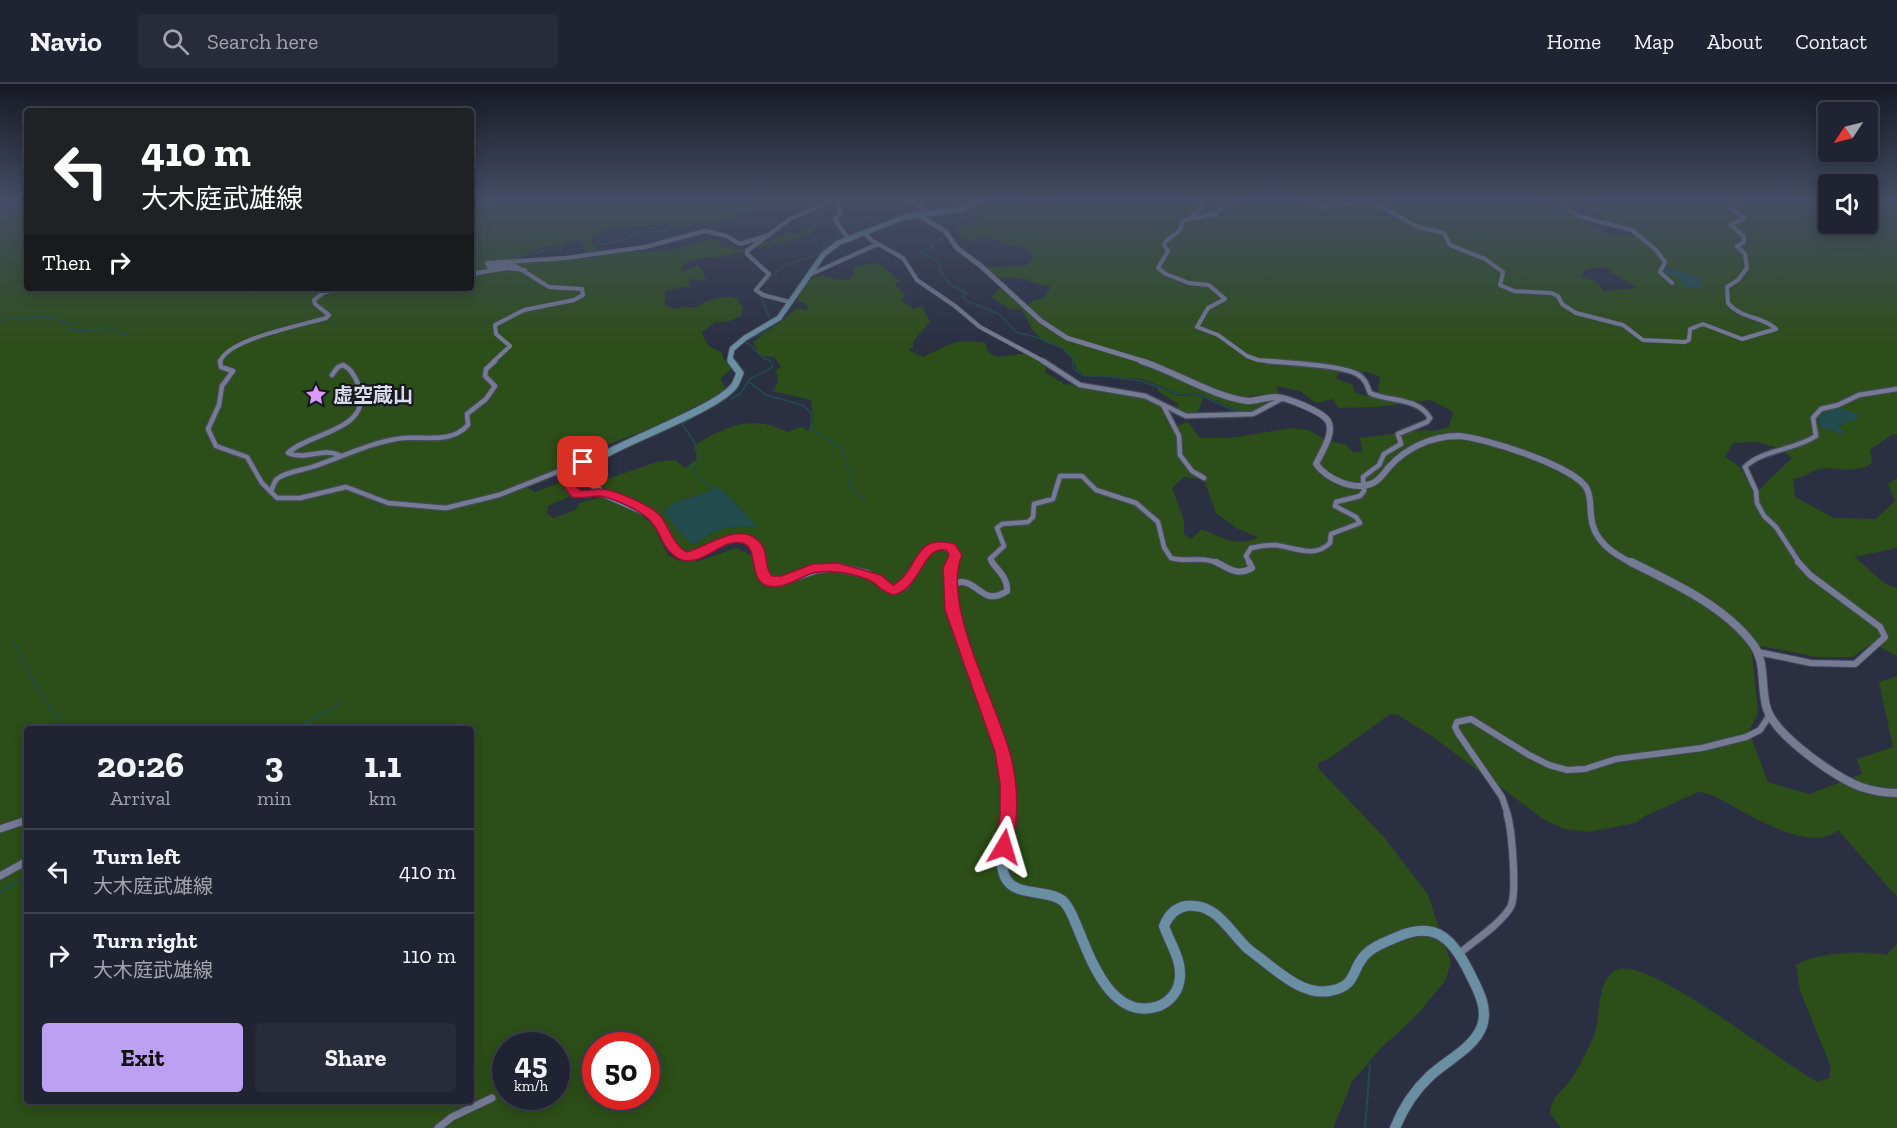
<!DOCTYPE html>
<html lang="en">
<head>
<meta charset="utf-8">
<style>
  :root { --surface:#202332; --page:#282b3a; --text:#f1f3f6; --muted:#a2a4ac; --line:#3d404d; --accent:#bca0f2 }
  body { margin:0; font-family:"Zilla Slab","Noto Sans JP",serif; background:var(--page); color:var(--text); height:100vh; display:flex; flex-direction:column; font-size:22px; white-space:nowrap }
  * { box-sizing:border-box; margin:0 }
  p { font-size:20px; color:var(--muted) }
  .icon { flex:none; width:33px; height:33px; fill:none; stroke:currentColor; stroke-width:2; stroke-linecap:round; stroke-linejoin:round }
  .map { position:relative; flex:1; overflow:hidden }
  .details { position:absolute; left:24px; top:642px; width:450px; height:378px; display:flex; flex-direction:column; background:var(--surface); border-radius:6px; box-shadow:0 3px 15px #0003,0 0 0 2px var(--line) }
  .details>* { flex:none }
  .hud { position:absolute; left:24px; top:24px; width:450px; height:183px; border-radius:6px; box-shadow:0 3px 15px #0003,0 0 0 2px var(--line); background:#202124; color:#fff; overflow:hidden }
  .needle { width:39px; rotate:235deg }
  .fabs { position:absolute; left:1818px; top:18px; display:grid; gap:12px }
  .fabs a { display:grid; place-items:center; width:60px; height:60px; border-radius:6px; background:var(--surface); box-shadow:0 3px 15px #0003,0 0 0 2px var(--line); font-size:30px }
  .speed { position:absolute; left:492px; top:948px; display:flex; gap:12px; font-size:30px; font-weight:700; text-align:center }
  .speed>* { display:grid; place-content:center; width:78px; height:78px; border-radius:50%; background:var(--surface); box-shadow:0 3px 15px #0003,0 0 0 2px var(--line); line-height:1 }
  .speed small { font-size:15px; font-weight:400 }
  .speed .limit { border:9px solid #d22; background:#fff; color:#111 }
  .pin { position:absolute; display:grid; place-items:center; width:51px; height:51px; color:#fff; margin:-26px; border-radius:12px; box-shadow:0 3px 9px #0006 }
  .me { position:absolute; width:66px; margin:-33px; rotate:7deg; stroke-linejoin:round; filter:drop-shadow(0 0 4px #0008) }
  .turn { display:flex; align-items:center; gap:21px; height:126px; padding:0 18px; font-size:27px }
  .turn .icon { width:78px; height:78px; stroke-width:2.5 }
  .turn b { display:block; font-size:42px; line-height:51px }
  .then { display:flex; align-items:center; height:57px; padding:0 18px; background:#0003; gap:12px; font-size:22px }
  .eta { display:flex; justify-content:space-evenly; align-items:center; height:102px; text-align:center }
  .eta b { font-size:36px; font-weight:700; line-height:42px }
  .primary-button { display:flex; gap:12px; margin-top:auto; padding:12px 18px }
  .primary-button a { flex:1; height:69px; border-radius:6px; background:var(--accent); color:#111; font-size:24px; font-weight:700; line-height:69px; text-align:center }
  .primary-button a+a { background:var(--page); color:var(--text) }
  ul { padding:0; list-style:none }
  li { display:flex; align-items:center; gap:18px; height:84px; padding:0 18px; border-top:2px solid var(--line) }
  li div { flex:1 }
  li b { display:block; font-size:22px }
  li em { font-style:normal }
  header { display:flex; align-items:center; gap:36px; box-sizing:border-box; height:84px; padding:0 30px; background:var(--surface); border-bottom:2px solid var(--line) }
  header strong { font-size:28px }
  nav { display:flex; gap:33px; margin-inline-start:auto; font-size:21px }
  .search { width:420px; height:54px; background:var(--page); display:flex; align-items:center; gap:15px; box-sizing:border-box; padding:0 21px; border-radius:6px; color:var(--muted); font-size:22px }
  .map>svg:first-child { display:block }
  .green { fill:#2c4e18; fill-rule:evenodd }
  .water { fill:#224c4d }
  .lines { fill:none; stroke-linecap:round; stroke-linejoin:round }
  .stream-far1 { stroke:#224c4d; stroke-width:1.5 }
  .stream { stroke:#224c4d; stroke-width:2 }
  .river { fill:#224c4d; fill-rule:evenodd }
  .minor-far3-casing { stroke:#464a5a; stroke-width:5 }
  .minor-far2-casing { stroke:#464a5a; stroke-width:7 }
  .minor-far1-casing { stroke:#464a5a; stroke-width:8 }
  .minor-casing { stroke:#464a5a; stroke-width:9 }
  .tertiary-far2-casing { stroke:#464a5a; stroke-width:6 }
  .tertiary-far1-casing { stroke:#464a5a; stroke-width:8 }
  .tertiary-casing { stroke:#464a5a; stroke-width:10 }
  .secondary-far3-casing { stroke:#464a5a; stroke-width:7 }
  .secondary-far2-casing { stroke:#464a5a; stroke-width:9 }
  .secondary-far1-casing { stroke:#464a5a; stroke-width:10 }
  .secondary-casing { stroke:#464a5a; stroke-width:12 }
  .minor-far3 { stroke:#757b92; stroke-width:4 }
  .minor-far2 { stroke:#757b92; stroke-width:4.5 }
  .minor-far1 { stroke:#757b92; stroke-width:6 }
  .minor { stroke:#757b92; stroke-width:7 }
  .tertiary-far2 { stroke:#757b92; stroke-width:4.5 }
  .tertiary-far1 { stroke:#757b92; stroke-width:6 }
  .tertiary { stroke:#757b92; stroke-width:8 }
  .secondary-far3 { stroke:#6a8ea2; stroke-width:5 }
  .secondary-far2 { stroke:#6a8ea2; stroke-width:7 }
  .secondary-far1 { stroke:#6a8ea2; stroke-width:8 }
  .secondary { stroke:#6a8ea2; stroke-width:10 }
  .route { fill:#e11d48; stroke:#92132f; stroke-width:1.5 }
  .labels { text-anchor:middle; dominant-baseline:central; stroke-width:4.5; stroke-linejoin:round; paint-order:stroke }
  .poi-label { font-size:20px; font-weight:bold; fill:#d8dbe8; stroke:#161820; text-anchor:start }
</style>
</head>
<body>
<header>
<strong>Navio</strong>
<div class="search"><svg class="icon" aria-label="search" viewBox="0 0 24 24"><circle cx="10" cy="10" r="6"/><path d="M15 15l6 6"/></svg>Search here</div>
<nav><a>Home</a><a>Map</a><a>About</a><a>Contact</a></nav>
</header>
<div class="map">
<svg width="1897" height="1044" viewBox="0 0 1897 1044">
  <rect width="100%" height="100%" fill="#2a2f42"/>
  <path class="green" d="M471,116H773L747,129L736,130L731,136L712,141L696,139L684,142L672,140L611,144L591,153L593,162L602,167L584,171L590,174L598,173L600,169L668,167L709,155H715L724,163L734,164L733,167L745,164L753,158C764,159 777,158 785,149H798L818,139L815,146L803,153L761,164L752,163L744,168L722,173H708L688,178L681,183L682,188L698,181L707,195L701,197L695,195L689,197V202L665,207V221L676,225L684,222L690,224L698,223C706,214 727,211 739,214L738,218L743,223L741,232L730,237L715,238L702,248C706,260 710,265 722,268L723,274L731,285L720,295L727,306L661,340L609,360L583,376L522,400L535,408L569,395L566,404L573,411L548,422L547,430L554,434L575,426L580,419L601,413L638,428L653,441L668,471L679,477H699L736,464L753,472L761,493L773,492L767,486L763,461C722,428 712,478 678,464C667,443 658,426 635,416C622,410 607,410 598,398L657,378L675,376L685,384L697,375L694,361C726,343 751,329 787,348L801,343L808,347L813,336L811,316L772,307L778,299L776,286L781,283L774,273L760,272L753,258L798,224L807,226L808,223L804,218H799C796,205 809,192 822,192C828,192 835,196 841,196C846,196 850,193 855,190L852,184C886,175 876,179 902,198L894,200L906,211L901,216L914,225L922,222L930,237L913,258V264L908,266L923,273C951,260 955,254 986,259L988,268L997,273L1028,269L1047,283L1045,288L1064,300L1121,307L1144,313L1163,324L1171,344L1188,338L1200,354H1229L1292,344L1308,346L1329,357L1345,360L1354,369L1362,367L1360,354L1424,346L1435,347L1449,343L1453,328L1431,316L1376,323L1338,324L1333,315L1316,319L1300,307L1276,302L1279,309L1249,312L1254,319L1271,315L1276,317L1249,329L1232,324L1198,309H1179L1142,295L1085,291L1077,286C1066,254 1053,267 1036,250C1029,243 1027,232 1021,225L1012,226L991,213L1001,204L1021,222L1029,221L1034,216L1045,214L1051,202C1038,201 1034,198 1022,195C1003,191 1003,200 986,183L1026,182L1033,173L1026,164L1013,162L985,152L970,158L962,154L957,148L960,140L974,141L980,138L976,132L970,131L993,116L1050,121L1047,116H1540L1542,120L1558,125L1609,150L1638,152L1654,166L1663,177L1658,188L1662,193C1674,190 1679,189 1684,202L1694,205L1700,202L1702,194L1663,183L1666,179C1658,167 1646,152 1632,145C1617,137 1601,141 1592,124L1597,120L1586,116H1828V140H1868V116H1897V351L1893,350L1870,366L1872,379C1858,390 1837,383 1820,385C1812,386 1806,393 1793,395L1795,413L1834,434L1876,435L1895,417L1888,400L1897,394V464L1855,473L1885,500L1897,504V572L1873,559L1852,573H1816L1762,562L1752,568L1758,629L1749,647L1768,698L1809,710L1862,690L1857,675L1893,663L1879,598L1897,592V813L1838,746C1809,771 1747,729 1718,714C1712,711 1706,710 1701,707L1645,732L1636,739L1589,748L1564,745L1543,735L1433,653L1398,631L1390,630L1330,674L1318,679V684L1384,753L1428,811L1451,879L1445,897L1417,931L1379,966L1352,998L1333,1044H0V124L8,129L27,126V204H471ZM577,156L582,157L586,168C575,177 532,175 518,173L539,165ZM1604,183L1612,186L1611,188L1637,204C1625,206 1615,204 1604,208L1597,198L1581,192L1586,185ZM1367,288L1380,293L1378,309L1371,313L1354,308L1353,301L1336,294L1339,289ZM1833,325H1844L1858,331L1856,336L1846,338L1839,343L1844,348L1842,350L1820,343L1818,332ZM1758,358L1781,365L1792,374L1755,410L1739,382L1725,373L1733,359ZM1184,393L1204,396L1216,429L1238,445L1258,453C1239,464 1220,453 1202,445L1191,455L1184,450V436L1172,404ZM718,404L723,406L757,443C742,441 722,442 708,451C701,455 699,459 691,460L664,429L665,426L672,420ZM27,645H471V1017H27ZM506,962H556V1012H506ZM596,962H646V1012H596Z
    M1158,303L1179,312L1196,311L1203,314L1198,328L1185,330L1176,327L1178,320L1158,307Z
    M1897,860V1044H1561L1550,1029C1553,1011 1558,1012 1568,999C1579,985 1587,967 1594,951C1602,931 1595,902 1614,887C1643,866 1786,983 1818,998L1829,994L1831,983L1800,907L1796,881C1818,868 1863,866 1887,871Z"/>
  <path class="water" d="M1663,183L1698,192L1702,194L1700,202L1694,205L1684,202C1677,185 1673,195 1663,188Z
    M1833,325H1844L1859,331L1856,336L1846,338L1839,343L1844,348L1842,350L1820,343L1818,332Z
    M718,404L723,406L758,444C743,440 726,443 711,449C703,453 700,459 691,460L664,429L665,426L672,420Z"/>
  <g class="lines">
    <path class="stream-far1" d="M925,126L941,125
      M908,130L920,126
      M1611,138L1629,143
      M939,141L966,133L958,128
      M1634,145L1642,152
      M845,146L846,143L867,136L903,131
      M939,146L944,153L932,160L933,163L921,168L940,179L939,185L950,201L967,209L963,213L967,217L999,230L1016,248L1039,254L1064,265L1074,275L1072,280L1075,286L1085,292H1106L1141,297L1179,310H1197L1231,325L1247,328L1267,320
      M584,169L592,167L594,161L622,157L638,147L667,148V143L670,142C691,142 710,142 731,134L733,129L746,127L771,116
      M509,175L563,162
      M761,202L785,181L817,171L824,165L823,159L837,155L841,149
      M755,208L761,212L770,235
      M0,236L46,232L72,240L69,245L74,247L107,245L129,251
      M748,255L764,249L772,241
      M748,297L766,311L803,321L811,329V344L843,365L846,381L852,386L850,404L866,416
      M731,315L740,310L750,295L773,283L770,277C755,272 756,262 745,258
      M714,322L725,315
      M699,365L682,340L707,325
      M700,369L699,376L692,382C696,394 704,399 715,405
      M14,557L29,590L64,645
      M295,645L342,618"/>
    <path class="stream" d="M0,809L27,791
      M1365,1044L1370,980"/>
    <path class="river" d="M947,116H953L957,125L956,126H952Z"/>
    <defs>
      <path id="minor-far3" d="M837,116L841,128L835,136L848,154
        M906,116L921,123L925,129
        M1246,116L1224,121L1216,130L1183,136L1180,146L1165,158L1164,161L1168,167L1158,184L1166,190L1189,199L1209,201L1225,215L1208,224L1197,243L1218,251L1247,272L1258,276L1283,278
        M1300,116L1324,123L1362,118L1378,121L1418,143L1444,149L1450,161L1485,175L1503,188L1500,201L1514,207L1551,209L1558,212L1562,220L1576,229L1623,241L1643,256L1685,258L1689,256L1690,245L1703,240L1742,255L1776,245C1763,232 1741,235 1728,219L1727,203L1738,196L1747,184L1745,170L1737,162L1744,158V153L1731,141L1744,134L1731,124L1737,120L1734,116
        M1557,116L1578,132L1632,146L1656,166L1665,178L1660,188L1672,199
        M1191,133L1202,123L1199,116
        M864,148L871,156L903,174L917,196L955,222L980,243L1045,278
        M471,190L507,184L525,186
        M809,191L878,160
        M790,218L763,211L756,206L769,190L747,170V167L790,135L832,116
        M220,278C227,255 303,241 326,234L329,231L315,220L314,216L323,209L338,204
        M493,278L510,262L496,250L495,241L524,226L574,216L583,211L582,205L549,203L514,181L489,183L487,179L566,174L645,163L705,147L727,152L740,160L769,151"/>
      <path id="minor-far2" d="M220,277L221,283L233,287L222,302L219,321L208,345L216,362L247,373L262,399L277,414H300L346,403L388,419L446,424L499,411L605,369
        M1043,277L1080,301L1145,312L1186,332L1253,330L1283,314
        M332,291L338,283L343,281C352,285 356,294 359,303C373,347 309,348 288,369C305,377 322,363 339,371
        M1163,321L1179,352L1180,371L1192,387L1204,394
        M581,380L573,393V407L587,411L599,408
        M271,408C273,402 274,396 280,393C290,387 304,386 315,382C345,372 371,358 403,354C425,352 451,360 468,341L467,330L486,315L495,302L485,292L486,285L495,277
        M993,480L990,475L1004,462L997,444L1002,440L1028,438L1033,433L1034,420L1053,415L1060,392H1082L1096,406L1136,419L1158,438L1164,463L1171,474C1189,479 1202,471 1219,480
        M1250,480L1246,472L1251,464C1259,462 1267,461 1275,461C1294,463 1314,475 1330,459L1331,450L1360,439L1356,433L1335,422L1336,418L1360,412L1364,407L1363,393L1379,381L1384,370L1401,360L1398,350L1427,338L1430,334C1418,313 1389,318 1370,309C1367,301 1365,294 1357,290C1341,281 1287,279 1267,277
        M1800,480L1776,443L1764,432L1757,419L1756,407L1745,383C1761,366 1795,366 1816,352L1813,334L1821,325L1838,321L1859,311L1897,305"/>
      <path id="minor-far1" d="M1216,478C1230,485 1237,492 1252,484L1249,478
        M949,501C978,487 979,526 1007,507C1008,494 999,488 992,478
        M1758,568L1811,579L1855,580L1885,553L1880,543L1810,491L1798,478
        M71,645H82
        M1508,731L1502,713L1458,649L1455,643L1457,638L1471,635L1529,671L1549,681L1567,686L1585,685L1616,675L1702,664L1746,653L1760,646L1769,632"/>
      <path id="minor" d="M0,745L27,736
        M0,792L27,777
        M1460,869C1474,857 1503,838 1511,822C1517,808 1512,746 1507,730
        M438,1044L452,1033L492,1014"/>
      <path id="tertiary-far2" d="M916,130L945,147L957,164L981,182L1041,237L1067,254L1146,278"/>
      <path id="tertiary-far1" d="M1141,277C1174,287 1216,314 1248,317C1257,317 1266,313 1275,313C1286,313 1323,328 1328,337C1335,349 1321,369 1316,380C1327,395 1355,408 1373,399C1380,396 1384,389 1389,383C1406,364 1432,352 1458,352C1483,353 1577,383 1587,405C1591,413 1590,423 1591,432C1593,457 1613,470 1634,480"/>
      <path id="tertiary" d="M1631,478C1672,498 1724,522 1752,559C1767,578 1760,604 1767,625C1776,652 1835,693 1861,703C1873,707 1885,709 1897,709"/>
      <path id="secondary-far3" d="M732,278L730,275L732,265L745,254L779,234L823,171L838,159L905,133L963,125L982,116"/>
      <path id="secondary-far2" d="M731,277L740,289C738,293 737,298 734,302C717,324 633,354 604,371L591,382L590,398L602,409L650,430L679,469C706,481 729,438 754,460L760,480
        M918,480C928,463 936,456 954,467L951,480"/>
      <path id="secondary-far1" d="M760,478L762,488L768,497L785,496L818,485L835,483L867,490L894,506L905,501L919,478
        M952,478C936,525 983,608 998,654C1006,680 1010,704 1007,731"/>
      <path id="secondary" d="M1007,730C1005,749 997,775 1005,793C1015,814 1047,804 1063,817C1070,823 1074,836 1078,845C1091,876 1112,938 1159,922C1169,918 1177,909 1179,899C1184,878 1170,860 1164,842C1168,832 1175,824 1186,822C1216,818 1229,847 1247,864C1253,869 1259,873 1265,878C1283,892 1305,911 1329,907C1358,902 1350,887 1365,871C1373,862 1386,858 1397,853C1438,835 1455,858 1472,894C1479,908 1488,925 1482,942C1474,964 1447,976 1430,992C1415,1006 1403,1024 1395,1044"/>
    </defs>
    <use href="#minor-far3" class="minor-far3-casing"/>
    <use href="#minor-far2" class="minor-far2-casing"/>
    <use href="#minor-far1" class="minor-far1-casing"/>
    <use href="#minor" class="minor-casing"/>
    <use href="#tertiary-far2" class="tertiary-far2-casing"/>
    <use href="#tertiary-far1" class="tertiary-far1-casing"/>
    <use href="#tertiary" class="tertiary-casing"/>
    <use href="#secondary-far3" class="secondary-far3-casing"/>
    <use href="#secondary-far2" class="secondary-far2-casing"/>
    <use href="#secondary-far1" class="secondary-far1-casing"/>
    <use href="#secondary" class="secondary-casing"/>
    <use href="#minor-far3" class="minor-far3"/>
    <use href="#minor-far2" class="minor-far2"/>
    <use href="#minor-far1" class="minor-far1"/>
    <use href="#minor" class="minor"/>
    <use href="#tertiary-far2" class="tertiary-far2"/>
    <use href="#tertiary-far1" class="tertiary-far1"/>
    <use href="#tertiary" class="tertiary"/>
    <use href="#secondary-far3" class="secondary-far3"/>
    <use href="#secondary-far2" class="secondary-far2"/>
    <use href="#secondary-far1" class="secondary-far1"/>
    <use href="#secondary" class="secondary"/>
  </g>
  <linearGradient id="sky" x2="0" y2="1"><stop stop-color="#171a24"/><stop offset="0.44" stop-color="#444d65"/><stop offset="1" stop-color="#444d65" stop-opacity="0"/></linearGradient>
  <rect width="1897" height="262" fill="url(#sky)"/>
  <path class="route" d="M583,374L589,378L580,388L577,404L580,406C587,407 592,405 599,405C614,405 654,422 662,434C670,446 674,462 687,468C709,462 743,434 762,461C768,470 764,483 772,492H781L813,480L838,479L881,491L893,501C920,487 911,448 955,460L962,471C941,520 996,617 1010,669C1016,691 1018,714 1016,737C1015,747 1015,759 1010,768L1004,771L998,768L996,763L1000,730V700L995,668L945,526L943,484L949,471L946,466C922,462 922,503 894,511C880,507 882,504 871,497C863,493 845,488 836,488C829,487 820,488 813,489C799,493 781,508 765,501C748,493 759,463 742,459C722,454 704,482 682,476C661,469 662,444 645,432C636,425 611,413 599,412C589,412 582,415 572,413L565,404C566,391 570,379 583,374Z"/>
  <defs>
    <symbol id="sight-bare" viewBox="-9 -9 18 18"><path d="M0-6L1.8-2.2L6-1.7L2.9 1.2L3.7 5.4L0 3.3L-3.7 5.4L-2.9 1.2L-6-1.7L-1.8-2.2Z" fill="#da9af6" stroke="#161820" stroke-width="2.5" paint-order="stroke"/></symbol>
  </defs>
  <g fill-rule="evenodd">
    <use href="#sight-bare" x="301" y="296" width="30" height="30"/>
  </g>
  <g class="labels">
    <g class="poi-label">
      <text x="333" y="311">虚空蔵山</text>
    </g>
  </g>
</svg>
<div class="fabs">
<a><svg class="needle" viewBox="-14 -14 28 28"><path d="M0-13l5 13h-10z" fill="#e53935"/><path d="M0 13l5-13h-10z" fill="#a2a4ac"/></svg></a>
<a><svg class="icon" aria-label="sound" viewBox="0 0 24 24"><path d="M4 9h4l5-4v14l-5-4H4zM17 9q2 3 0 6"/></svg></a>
</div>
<div class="speed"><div>45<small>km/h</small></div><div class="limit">50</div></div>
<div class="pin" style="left:583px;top:378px;background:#d93025"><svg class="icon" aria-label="arrive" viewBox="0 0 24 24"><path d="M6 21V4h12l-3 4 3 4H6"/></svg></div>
<svg class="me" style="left:1004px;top:763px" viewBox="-20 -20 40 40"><path d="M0-17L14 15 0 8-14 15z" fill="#e11d48" stroke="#fff" stroke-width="4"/></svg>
<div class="hud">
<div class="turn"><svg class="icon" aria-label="left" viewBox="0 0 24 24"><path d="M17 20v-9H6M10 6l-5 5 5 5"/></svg><div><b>410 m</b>大木庭武雄線</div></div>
<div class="then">Then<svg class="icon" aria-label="right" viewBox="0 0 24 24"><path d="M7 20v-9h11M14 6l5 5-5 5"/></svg></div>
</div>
<section class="details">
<div class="eta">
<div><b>20:26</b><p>Arrival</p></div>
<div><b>3</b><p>min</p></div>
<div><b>1.1</b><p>km</p></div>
</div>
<ul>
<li><svg class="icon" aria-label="left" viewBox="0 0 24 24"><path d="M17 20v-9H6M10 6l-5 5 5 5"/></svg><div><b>Turn left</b><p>大木庭武雄線</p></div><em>410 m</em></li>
<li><svg class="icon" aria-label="right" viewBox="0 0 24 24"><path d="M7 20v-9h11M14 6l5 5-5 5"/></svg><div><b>Turn right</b><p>大木庭武雄線</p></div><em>110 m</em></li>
</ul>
<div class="primary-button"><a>Exit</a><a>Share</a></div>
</section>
</div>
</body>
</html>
